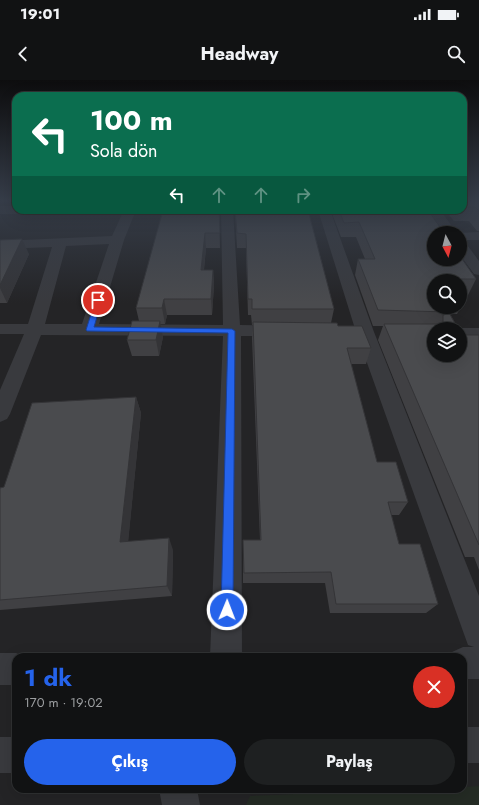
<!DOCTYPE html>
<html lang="tr">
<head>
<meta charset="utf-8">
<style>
  :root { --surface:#111213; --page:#1e2021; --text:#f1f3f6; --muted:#9c9ea0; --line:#303233; --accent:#2563eb }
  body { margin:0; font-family:Jost,sans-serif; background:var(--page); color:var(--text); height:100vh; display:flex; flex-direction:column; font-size:15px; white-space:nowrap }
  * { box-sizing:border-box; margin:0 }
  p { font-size:13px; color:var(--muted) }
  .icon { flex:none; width:22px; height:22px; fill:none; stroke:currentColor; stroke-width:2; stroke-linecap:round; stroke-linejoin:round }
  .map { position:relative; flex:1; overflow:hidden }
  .drawer { position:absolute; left:12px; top:573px; width:455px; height:140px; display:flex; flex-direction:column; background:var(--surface); border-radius:12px; box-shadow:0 4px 16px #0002,0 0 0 1px var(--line) }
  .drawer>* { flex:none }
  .hud { position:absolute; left:12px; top:12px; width:455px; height:122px; border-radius:12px; box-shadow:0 4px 16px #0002,0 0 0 1px var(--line); background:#0b6e4f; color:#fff; overflow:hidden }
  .needle { width:26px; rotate:173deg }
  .controls { position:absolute; left:427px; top:146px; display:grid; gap:8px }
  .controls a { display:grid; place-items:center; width:40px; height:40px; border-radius:50%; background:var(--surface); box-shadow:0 4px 16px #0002,0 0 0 1px var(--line); font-size:20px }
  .pin { position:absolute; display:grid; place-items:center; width:34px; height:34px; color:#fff; margin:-17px; border:2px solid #fff; border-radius:50%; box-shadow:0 1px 4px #0007 }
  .me { position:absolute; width:44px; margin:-22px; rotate:1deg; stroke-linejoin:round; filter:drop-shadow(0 0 3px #0008) }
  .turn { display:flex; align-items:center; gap:14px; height:84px; padding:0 12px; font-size:18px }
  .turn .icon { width:52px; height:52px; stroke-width:2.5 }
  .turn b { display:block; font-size:28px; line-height:34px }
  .lanes { display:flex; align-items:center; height:38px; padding:0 12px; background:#0003; justify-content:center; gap:20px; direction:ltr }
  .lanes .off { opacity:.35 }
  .round { display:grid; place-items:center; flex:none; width:42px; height:42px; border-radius:21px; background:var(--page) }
  .headline { display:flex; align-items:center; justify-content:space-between; height:68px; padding:0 12px }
  h1 { font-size:24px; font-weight:700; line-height:30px; color:var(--accent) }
  .cta { display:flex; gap:8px; margin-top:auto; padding:8px 12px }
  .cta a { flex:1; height:46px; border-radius:24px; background:var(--accent); color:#fff; font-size:16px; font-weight:700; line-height:46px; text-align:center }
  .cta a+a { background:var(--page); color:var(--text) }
  .status { display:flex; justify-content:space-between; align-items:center; height:28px; padding:0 20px; background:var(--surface); direction:ltr }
  .status svg { height:11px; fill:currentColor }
  header { display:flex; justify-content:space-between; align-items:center; height:52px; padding:0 12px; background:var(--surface); font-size:18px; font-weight:700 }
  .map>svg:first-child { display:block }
  .built { fill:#242426; fill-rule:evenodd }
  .green { fill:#242b24 }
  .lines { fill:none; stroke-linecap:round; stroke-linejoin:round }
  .minor { fill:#393a3e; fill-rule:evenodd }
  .wall { fill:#404043; fill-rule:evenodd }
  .shaded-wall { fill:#343437 }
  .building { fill:#4a4b4e; stroke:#343437 }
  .route { fill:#2563eb; stroke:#184099 }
</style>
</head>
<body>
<div class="status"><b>19:01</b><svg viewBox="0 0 49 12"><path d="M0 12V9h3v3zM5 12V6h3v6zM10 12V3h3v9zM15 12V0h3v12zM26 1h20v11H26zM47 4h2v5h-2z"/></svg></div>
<header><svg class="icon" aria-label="back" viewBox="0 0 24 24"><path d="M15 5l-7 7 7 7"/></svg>Headway<svg class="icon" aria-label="search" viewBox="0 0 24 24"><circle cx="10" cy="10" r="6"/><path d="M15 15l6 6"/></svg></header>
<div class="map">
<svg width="479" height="725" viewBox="0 0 479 725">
  <rect width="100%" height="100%" fill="#171819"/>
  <path class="built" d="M0,121H16V130H463L479,121V725H0ZM434,153H460V179H434ZM434,201H460V227H434ZM434,249H460V275H434ZM16,577H463V709H16Z"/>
  <path class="green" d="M479,706V725H246L250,716L409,709H463V707Z"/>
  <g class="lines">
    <path class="minor" d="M0,126H16V130H103L101,133L97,134H0Z
      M124,130H136L124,160L99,244L223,245L221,130H233L240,245L283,246L289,247L292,251L289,255L283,256H241L242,577H210L223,256L41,255L10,334L7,339L0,342V310L24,254H0V244H28L52,167L0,169V161L112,156ZM109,164L82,244H45L66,166Z
      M151,130H198L196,133L192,134H157L153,133Z
      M318,130H330L374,252L479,516V599H463V577H450L452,572L463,567H474L468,565L464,554L356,252Z
      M428,130H440L457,153L479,152V160H460V153H444Z
      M460,161L465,162L479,181V195L474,194L460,175Z
      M460,248H479V258H460V249H455Z
      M0,573H16L25,577H16V605H0Z
      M463,647H479V683H463Z
      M0,657H16V693H0Z
      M159,709H197L200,725H162Z"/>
  </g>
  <path class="wall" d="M10,121H16V125L11,124Z
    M463,121H479V151H477L469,141H454L445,130H463Z
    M219,130L220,168H206L204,190H213L214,205L212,235H167L165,244H160L163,257L159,276H132L127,260L139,241L136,228Z
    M235,130H308L334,229L331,243L338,246L371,268L366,284H351L377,382L408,422L399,435H391L399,464L438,524L426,533H330L325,503H243V460H260L252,258L253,245H252L251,235H248L246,168H237Z
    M334,130H428L476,199L468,215H462L465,218L457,234H450L462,255H479V490L474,477H465L378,260L383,246H373L355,195L358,179H365L356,157H341L333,136ZM434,201H460V227H434Z
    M0,160L29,174L7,223H0Z
    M136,317L141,333L128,461L173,470L172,516L0,530V408L4,407Z"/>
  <path class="shaded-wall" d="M205,153L206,168L202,205L201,190Z
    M22,159L29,174L7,223L0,208V205Z
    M213,190L214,205L212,235L211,219Z
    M164,219L167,235L165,244L162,228Z
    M160,241L163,257L159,276L156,260Z
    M136,317L141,333L127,474L120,462Z
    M169,458L173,470L172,516L167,506Z"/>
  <path class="building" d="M463,121H479V131L475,127H463Z
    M163,130H219L220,153H205L201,190H213L211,219H164L162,228H136Z
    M235,130H308L334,229H252V219H248L246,154L237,153Z
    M339,130H428L444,153H434V179H460V176L476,199H452L454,201H434V227H446L458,249H434V275H460V252L462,255H479V465L384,244H442L443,242V235L448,234V232L378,230L358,179H375L359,142L344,143Z
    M22,159L0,205V160Z
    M460,211L465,218H460Z
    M132,241H160L156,260H127Z
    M253,242L337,243L338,246H362L371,268H347L377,382H396L408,422H388L399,464H420L438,524H336L331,492L244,493L243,460H261Z
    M136,317L120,462L169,458L167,506L0,520V408L4,407L32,323Z"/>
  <linearGradient id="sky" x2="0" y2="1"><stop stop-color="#0d0d0e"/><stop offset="0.54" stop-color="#363d49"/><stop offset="1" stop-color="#363d49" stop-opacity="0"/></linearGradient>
  <rect width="479" height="223" fill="url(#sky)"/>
  <path class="route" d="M96,218L102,220L94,247L232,249L235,251L233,530L231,535L227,536L223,535L221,530L228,253L87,251L86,250Z"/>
</svg>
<div class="controls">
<a><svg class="needle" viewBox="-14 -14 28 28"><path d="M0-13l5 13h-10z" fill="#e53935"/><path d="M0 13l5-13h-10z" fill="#9c9ea0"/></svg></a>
<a><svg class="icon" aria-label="search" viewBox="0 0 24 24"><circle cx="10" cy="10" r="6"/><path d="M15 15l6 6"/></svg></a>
<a><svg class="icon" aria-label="layers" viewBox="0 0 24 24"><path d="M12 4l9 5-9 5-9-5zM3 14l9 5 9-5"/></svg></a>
</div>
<div class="pin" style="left:98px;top:220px;background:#d93025"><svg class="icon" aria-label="arrive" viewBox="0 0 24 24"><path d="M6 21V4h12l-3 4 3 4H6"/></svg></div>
<svg class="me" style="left:227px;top:530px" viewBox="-20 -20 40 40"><circle r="17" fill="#2563eb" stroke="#fff" stroke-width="3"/><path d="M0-11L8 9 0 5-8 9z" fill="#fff"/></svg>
<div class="hud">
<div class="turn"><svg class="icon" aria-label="left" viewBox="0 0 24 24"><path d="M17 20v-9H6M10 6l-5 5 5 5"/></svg><div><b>100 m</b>Sola dön</div></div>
<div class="lanes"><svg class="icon" aria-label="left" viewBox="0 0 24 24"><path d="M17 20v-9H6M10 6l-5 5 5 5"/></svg><svg class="icon off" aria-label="ahead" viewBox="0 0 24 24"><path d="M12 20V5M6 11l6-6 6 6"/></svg><svg class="icon off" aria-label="ahead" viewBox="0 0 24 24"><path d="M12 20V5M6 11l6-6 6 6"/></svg><svg class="icon off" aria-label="right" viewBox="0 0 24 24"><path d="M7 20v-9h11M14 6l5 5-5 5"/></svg></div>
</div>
<section class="drawer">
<div class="headline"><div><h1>1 dk</h1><p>170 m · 19:02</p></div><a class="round" style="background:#d93025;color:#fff"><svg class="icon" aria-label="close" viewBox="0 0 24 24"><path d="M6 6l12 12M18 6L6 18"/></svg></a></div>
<div class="cta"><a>Çıkış</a><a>Paylaş</a></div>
</section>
</div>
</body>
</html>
